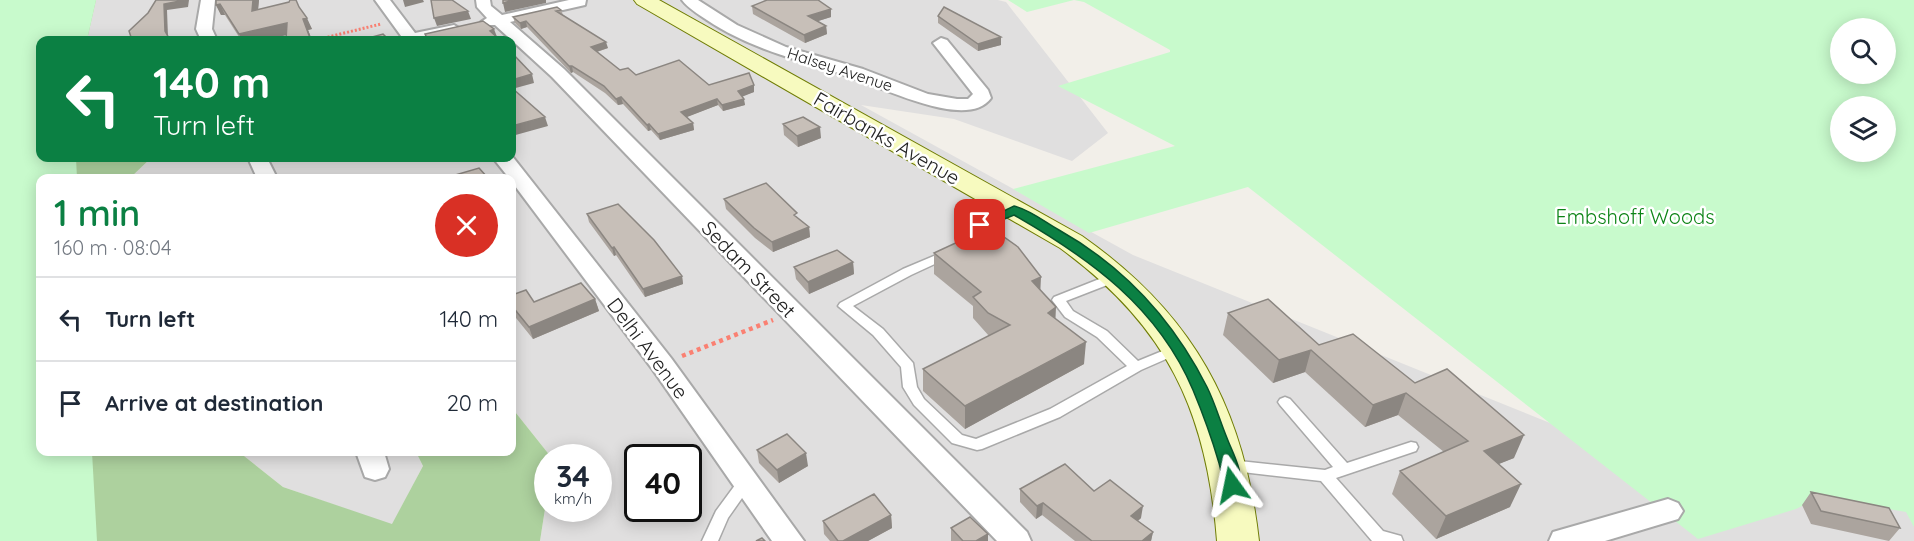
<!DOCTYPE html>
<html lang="en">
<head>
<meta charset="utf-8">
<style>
  :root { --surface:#fff; --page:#f2f2f3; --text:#1f2937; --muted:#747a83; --line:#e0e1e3; --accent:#0b8043 }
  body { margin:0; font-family:Quicksand,sans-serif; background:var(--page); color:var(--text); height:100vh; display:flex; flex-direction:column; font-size:22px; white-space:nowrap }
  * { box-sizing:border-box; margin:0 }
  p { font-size:20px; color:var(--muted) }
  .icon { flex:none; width:33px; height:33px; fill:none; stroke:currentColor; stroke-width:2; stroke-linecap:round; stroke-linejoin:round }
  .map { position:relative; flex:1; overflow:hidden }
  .details { position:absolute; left:36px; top:174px; width:480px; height:282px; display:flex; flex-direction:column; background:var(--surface); border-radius:12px; box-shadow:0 3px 15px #0003 }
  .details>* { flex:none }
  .hud { position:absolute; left:36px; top:36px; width:480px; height:126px; border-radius:12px; box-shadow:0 3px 15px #0003; background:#0b8043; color:#fff; overflow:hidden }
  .tools { position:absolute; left:1830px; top:18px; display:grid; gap:12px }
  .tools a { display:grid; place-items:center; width:66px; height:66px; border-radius:50%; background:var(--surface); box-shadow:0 3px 15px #0003; font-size:30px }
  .speed { position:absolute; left:534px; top:444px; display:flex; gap:12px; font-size:30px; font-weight:700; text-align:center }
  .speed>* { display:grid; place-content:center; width:78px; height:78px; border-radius:50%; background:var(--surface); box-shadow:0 3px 15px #0003; line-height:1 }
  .speed small { font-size:15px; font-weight:400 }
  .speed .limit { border:3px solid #111; border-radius:9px; background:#fff; color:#111 }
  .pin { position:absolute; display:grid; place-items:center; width:51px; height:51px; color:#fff; margin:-26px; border-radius:12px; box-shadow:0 3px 9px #0006 }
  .me { position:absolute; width:66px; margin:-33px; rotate:348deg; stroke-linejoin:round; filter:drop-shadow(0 0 4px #0008) }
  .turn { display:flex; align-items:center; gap:21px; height:126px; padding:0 18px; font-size:27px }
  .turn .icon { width:78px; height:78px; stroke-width:2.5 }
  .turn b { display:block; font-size:42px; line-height:51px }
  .round { display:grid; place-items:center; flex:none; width:63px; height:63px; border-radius:32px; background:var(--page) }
  .head { display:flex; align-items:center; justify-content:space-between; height:102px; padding:0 18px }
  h1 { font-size:36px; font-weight:600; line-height:45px; color:var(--accent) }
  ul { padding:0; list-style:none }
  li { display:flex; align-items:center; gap:18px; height:84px; padding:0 18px; border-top:2px solid var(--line) }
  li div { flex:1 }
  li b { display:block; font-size:22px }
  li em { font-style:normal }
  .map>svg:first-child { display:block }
  .residential { fill:#e0dfdf; fill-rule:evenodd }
  .forest { fill:#add19e }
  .park { fill:#c8facc; fill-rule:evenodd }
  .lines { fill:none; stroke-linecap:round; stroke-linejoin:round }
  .lane-casing { stroke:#a9a9a9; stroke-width:3 }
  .street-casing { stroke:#a9a9a9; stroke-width:4 }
  .secondary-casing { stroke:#707d05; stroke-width:2 }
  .path-far1 { stroke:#fa8072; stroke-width:3; stroke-dasharray:2 2; stroke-linecap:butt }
  .path { stroke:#fa8072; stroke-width:4.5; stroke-dasharray:4 4; stroke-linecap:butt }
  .lane { fill:#fff; fill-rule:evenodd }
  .street { fill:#fff; fill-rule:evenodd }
  .secondary { fill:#f7fabf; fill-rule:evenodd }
  .wall { fill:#aba49e }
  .shaded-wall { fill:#8b8681 }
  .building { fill:#c7bfb8; stroke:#8b8681; stroke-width:1.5 }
  .route { fill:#0b8043; stroke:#07532c; stroke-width:1.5 }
  .labels { text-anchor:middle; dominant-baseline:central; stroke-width:5; stroke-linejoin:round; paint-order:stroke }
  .far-street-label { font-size:16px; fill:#222; stroke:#fff }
  .street-label { font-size:20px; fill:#222; stroke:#fff }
  .park-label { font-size:20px; fill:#0c8416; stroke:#fff }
</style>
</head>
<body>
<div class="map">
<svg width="1914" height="541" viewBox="0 0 1914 541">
  <rect width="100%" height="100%" fill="#f2efe9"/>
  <path class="residential" d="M96,0H998L1006,2L1108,133L1072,161L954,119L861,105L1133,255L1637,458L1914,472V541H540L547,496L548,508H598V458L551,457L512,408V178H130L151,158H512V40H87ZM638,458H688V508H638Z
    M239,452H416L423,466L392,525L283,487Z"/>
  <path class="forest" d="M0,0H96L87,40H40V158H151L130,178H40V452H239L283,487L392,524L423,466L416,452H512V408L551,457L548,458L547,496L540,541H0Z"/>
  <path class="park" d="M0,0H96L87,40H40V158H76L77,178H40V452H92L97,541H0Z
    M1008,0H1914V527L1906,512L1820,497L1796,509L1698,539L1248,187L1089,233L1013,189L1175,146L1058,86L1170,52V50L1084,2L1074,0L1027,12ZM1840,28H1886V74H1840ZM1840,106H1886V152H1840Z"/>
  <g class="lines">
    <defs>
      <path id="lane" d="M1014,207L1020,210L1018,212C1008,217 996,220 987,226C976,233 977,253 960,249L958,247L965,242L976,223Z
        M948,250L952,252L954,254L952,256L911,275L853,306L883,329L913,363L917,387L924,399L962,435L976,439L1050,409L1127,366L1097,337L1065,317L1052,300L1054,297L1112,274L1116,273L1122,277L1120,280L1066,301L1073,311L1107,331L1138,361L1177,345L1182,346L1184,349L1182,352L1141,370L1060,417L982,449L977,450L952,443L914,405L903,387L901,367L873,335L838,306L840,303L903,269Z
        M1285,397L1290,399L1347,463L1411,442L1416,443L1418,447L1416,451L1336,478L1383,531L1401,536L1403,541H1372L1321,481L1225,470L1223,466L1225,462L1230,460L1325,470L1333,467L1280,405L1278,402L1280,399Z
        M746,475L751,477L754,481L728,518L718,541H702L716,511L741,477Z"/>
      <path id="street" d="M201,0H215L212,29L217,40H201L196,29Z
        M375,0H390L415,33L454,25L462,30L460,33L426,40H404Z
        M476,0H490L491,6L502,15L569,0H586L585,5L510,22L564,69L1027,532L1031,541H997L552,77L495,25H484L481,22L487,18L477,7Z
        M682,0H698L737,25L786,47L863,69L928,94L957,99H968L973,94L933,43L941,38L947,40L988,90L991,98C967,132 878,85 848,76C799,60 750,49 707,20C698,14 688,8 682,0Z
        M512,156L671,358L804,541H772L653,370L512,182V178H509L493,158Z
        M248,158H267L277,178H257Z
        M356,452H384L389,469L385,477L375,480L365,477Z
        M1668,499L1678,503L1683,511L1678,519L1605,541H1549L1553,532Z"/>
      <path id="secondary" d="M634,0H659L1082,236C1193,314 1244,407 1259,541H1217C1207,411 1167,326 1060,248L637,4Z"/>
    </defs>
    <use href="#lane" class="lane-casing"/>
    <use href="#street" class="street-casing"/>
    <use href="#secondary" class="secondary-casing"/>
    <path class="path-far1" d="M316,40L381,24"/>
    <path class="path" d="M682,356L773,320"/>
    <use href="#lane" class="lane"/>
    <use href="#street" class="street"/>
    <use href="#secondary" class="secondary"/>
  </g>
  <path class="wall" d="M216,0H259L258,9L299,8L312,29L308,30L312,40H286V35L263,40H241L225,15H221L216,5Z
    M752,6L831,17L818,21L826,26L827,34L805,43L753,14Z
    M561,10L563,15L608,48L597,52L620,70L636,75L709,85H754V92L742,96L745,105L723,111L718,105L686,117L693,123L694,130L660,140L651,130L648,131L623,104L618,105L605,93L573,72L571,73L527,27L521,29L515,23L513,17Z
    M938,16L1001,37V45L978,51L938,23Z
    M783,124L821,138L798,147L784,135Z
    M724,199L797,218L809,227L810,237L773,252L755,238L726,209Z
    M587,214L682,276L683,284L645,297L616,255L614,256L589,222Z
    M934,253L1040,290L1055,319L1084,364L965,429L923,391V369L989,336L973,318V306L934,274Z
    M853,262L854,274L809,294L796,279L794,267Z
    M512,295L534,302L595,299L599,311L533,339L512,313Z
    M1228,313L1319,345L1415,383L1514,458L1498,464L1510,507L1436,539L1392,494L1400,471L1444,452L1398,415L1365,427L1305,372L1273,383L1223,335Z
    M757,450L808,466L779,483L759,463Z
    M1020,489L1094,491L1141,518L1138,521L1153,532L1151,541H1075L1042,515L1036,519L1020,502Z
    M1811,492L1900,528L1889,541L1811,524L1802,505Z
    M891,515L892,528L868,541H830L824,534L823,521Z
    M951,528L988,534V541H951Z"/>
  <path class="shaded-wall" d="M185,0H189L188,7L167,10L168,37L165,31L164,4Z
    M253,0H259L257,21L252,11Z
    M403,0H423L424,2L405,7Z
    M514,0H546V3L505,12L503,3Z
    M220,4L225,15H221L216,5Z
    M831,9V17L809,24L808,16Z
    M468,11L471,19L437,26L434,18Z
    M307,18L312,29L308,30L312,40H300L303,19Z
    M526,21L527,27L521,29L520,23Z
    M287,23L292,34L263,40H242L239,34Z
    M826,26L827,34L805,43L804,35Z
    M494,29L497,37L490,31Z
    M1001,37V45L978,51V44Z
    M606,42L608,48L593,53L591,47Z
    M569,66H572L573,72L571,73Z
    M532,74L534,83L512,89V80Z
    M754,85V92L739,98L738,91Z
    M621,97L623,104L618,105L616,99Z
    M717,99L718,105L682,119L681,112Z
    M744,99L745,105L723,111L722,105Z
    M545,117L548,126L512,136V126Z
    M693,123L694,130L660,140L658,134Z
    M649,124L651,130L648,131L647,125Z
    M820,127L821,138L798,147L797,136Z
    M288,158H298L289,160Z
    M809,227L810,237L773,252L772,242Z
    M614,247L616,255L614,256L612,248Z
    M853,262L854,274L809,294L808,282Z
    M682,276L683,284L645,297L643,289Z
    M1041,277L1040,298L1032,281Z
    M595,299L599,311L533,339L529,327Z
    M1056,307L1055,329L1048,313Z
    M1086,342L1084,364L965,429V406Z
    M1311,350L1305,372L1273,383L1279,360Z
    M1406,393L1398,415L1365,427L1373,405Z
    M1524,435L1514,458L1474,474L1484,451Z
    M806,453L808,466L779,483L777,470Z
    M1521,484L1510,507L1436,539L1446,516Z
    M1043,503L1042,515L1036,519L1037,506Z
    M1143,506L1141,518L1129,528L1131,516Z
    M891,515L892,528L868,541H843Z
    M1153,532L1151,541H1142Z
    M988,534V541H976Z"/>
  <path class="building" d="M156,0H185L164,4L165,31L170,40H132L129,31L148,13Z
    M216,0H253L252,11L289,2L290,0H296L299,7L307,18L303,19L310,38L300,40H286L287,23L239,34L220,4L216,5Z
    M431,0H452L468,11L434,18Z
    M503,0H514L503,3Z
    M767,0H818L831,9L808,16L826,26L804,35L752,6Z
    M557,7L561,10L556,11L606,42L591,47L620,70L628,68L636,75L679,60L709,85L749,73L754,85L738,91L744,99L722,105L717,99L681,112L693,123L658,134L649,124L647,125L621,97L616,99L604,86L572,66H569L526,21L520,23L513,17Z
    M944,7L1001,37L978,44L938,16Z
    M483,21L494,29L490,31L500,40H428L425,34Z
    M383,34L389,40H361Z
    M512,53L532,74L512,80Z
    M512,88L545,117L512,126Z
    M803,117L820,127L797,136L783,124Z
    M479,168L488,178H445Z
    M766,183L797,213L794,215L809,227L772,242L754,228L724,199Z
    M618,204L654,240L682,276L643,289L614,247L612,248L587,214Z
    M990,227L1018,247L1041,277L1032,281L1056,307L1048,313L1086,342L965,406L923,369L1010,325L988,313L973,297L981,292L934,253Z
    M837,250L853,262L808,282L794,267Z
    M581,283L595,299L529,327L512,306V295L526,290L534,302Z
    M1268,299L1319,345L1353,334L1415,383L1447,369L1524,435L1484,451L1521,484L1446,516L1400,471L1468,441L1406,393L1373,405L1311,350L1279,360L1228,313Z
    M787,434L806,453L777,470L757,450Z
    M1065,464L1094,491L1110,480L1143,506L1131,516L1153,532L1142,541H1092L1043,503L1037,506L1020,489Z
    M1811,492L1889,508L1900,528L1821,511Z
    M874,494L891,515L843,541H838L823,521Z
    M970,517L988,534L976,541H963L951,528Z
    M762,538L765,541H756Z"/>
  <path class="route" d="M1014,206C1030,210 1045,222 1059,230C1123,266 1173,320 1207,387C1215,403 1220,421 1227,438C1232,452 1246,475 1238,490L1232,492L1226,490C1221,481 1222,472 1219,463C1212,439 1203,414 1193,390C1158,307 1089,258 1014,215L980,229L974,225Z"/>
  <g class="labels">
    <g class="far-street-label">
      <text transform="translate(840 69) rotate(18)">Halsey Avenue</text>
    </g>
    <g class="street-label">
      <text transform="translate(887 138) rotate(30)">Fairbanks Avenue</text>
      <text transform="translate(749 269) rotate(46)">Sedam Street</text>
      <text transform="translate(648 348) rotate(53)">Delhi Avenue</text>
    </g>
    <g class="park-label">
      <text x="1635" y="216">Embshoff Woods</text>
    </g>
  </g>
</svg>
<div class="tools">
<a><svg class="icon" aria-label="search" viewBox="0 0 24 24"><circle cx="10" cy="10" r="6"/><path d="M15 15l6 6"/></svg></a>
<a><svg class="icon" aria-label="layers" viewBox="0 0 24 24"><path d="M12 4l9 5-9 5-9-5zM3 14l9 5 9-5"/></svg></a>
</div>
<div class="speed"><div>34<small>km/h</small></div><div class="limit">40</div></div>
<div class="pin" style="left:980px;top:225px;background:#d93025"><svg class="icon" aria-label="arrive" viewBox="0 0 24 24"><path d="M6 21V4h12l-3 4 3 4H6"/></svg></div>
<svg class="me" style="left:1232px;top:485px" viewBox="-20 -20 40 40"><path d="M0-17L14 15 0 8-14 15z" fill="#0b8043" stroke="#fff" stroke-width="4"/></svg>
<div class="hud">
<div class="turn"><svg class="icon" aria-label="left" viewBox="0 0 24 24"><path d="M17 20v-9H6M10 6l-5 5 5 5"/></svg><div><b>140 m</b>Turn left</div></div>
</div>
<section class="details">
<div class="head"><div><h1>1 min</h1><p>160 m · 08:04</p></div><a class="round" style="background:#d93025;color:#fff"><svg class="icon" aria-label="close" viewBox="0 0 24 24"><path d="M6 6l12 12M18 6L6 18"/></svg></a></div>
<ul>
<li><svg class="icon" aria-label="left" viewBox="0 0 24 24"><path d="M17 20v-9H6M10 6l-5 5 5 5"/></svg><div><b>Turn left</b></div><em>140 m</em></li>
<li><svg class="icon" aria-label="arrive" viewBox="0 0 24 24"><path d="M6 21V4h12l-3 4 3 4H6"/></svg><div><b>Arrive at destination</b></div><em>20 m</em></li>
</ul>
</section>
</div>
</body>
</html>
